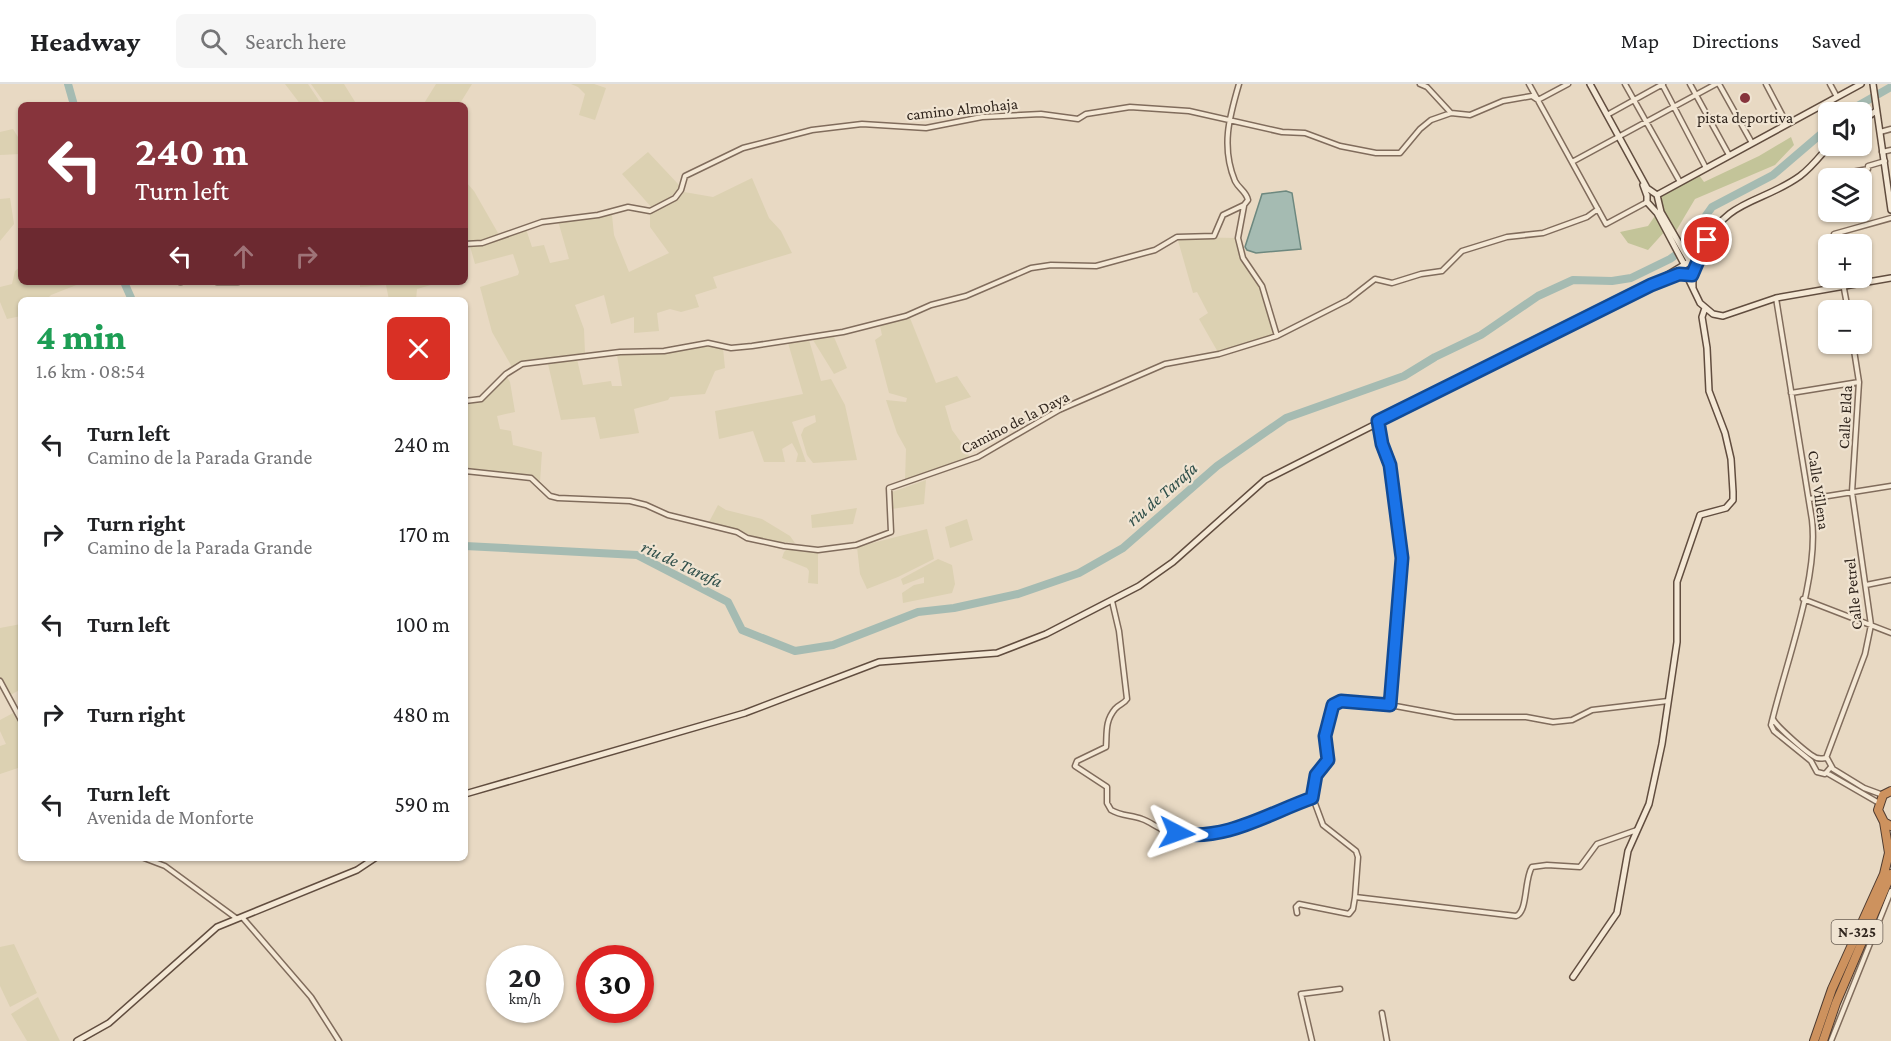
<!DOCTYPE html>
<html lang="en">
<head>
<meta charset="utf-8">
<style>
  :root { --surface:#fff; --page:#f6f6f6; --text:#202124; --muted:#757577; --line:#e0e0e0 }
  body { margin:0; font-family:"Crimson Pro",serif; background:var(--page); color:var(--text); height:100vh; display:flex; flex-direction:column; font-size:22px; white-space:nowrap }
  * { box-sizing:border-box; margin:0 }
  p { font-size:20px; color:var(--muted) }
  .icon { flex:none; width:33px; height:33px; fill:none; stroke:currentColor; stroke-width:2; stroke-linecap:round; stroke-linejoin:round }
  .map { position:relative; flex:1; overflow:hidden }
  .drawer { position:absolute; left:18px; top:213px; width:450px; height:564px; display:flex; flex-direction:column; background:var(--surface); border-radius:9px; box-shadow:0 2px 4px #0004 }
  .drawer>* { flex:none }
  .banner { position:absolute; left:18px; top:18px; width:450px; height:183px; border-radius:9px; box-shadow:0 2px 4px #0004; background:#87343c; color:#fff; overflow:hidden }
  .buttons { position:absolute; left:1818px; top:18px; display:grid; gap:12px }
  .buttons a { display:grid; place-items:center; width:54px; height:54px; border-radius:9px; background:var(--surface); box-shadow:0 2px 4px #0004; font-size:30px }
  .speed { position:absolute; left:486px; top:861px; display:flex; gap:12px; font-size:30px; font-weight:700; text-align:center }
  .speed>* { display:grid; place-content:center; width:78px; height:78px; border-radius:50%; background:var(--surface); box-shadow:0 2px 4px #0004; line-height:1 }
  .speed small { font-size:15px; font-weight:400 }
  .speed .limit { border:9px solid #d22; background:#fff; color:#111 }
  .pin { position:absolute; display:grid; place-items:center; width:51px; height:51px; color:#fff; margin:-26px; border:3px solid #fff; border-radius:50%; box-shadow:0 2px 6px #0007 }
  .me { position:absolute; width:66px; margin:-33px; rotate:94deg; stroke-linejoin:round; filter:drop-shadow(0 0 4px #0008) }
  .turn { display:flex; align-items:center; gap:21px; height:126px; padding:0 18px; font-size:27px }
  .turn .icon { width:78px; height:78px; stroke-width:2.5 }
  .turn b { display:block; font-size:42px; line-height:51px }
  .lanes { display:flex; align-items:center; height:57px; padding:0 18px; background:#0003; justify-content:center; gap:30px; direction:ltr }
  .lanes .off { opacity:.35 }
  .round { display:grid; place-items:center; flex:none; width:63px; height:63px; border-radius:9px; background:var(--page) }
  .headline { display:flex; align-items:center; justify-content:space-between; height:102px; padding:0 18px }
  h1 { font-size:36px; font-weight:800; line-height:45px; color:#1e9e55 }
  ul { padding:0; list-style:none }
  li { display:flex; align-items:center; gap:18px; height:90px; padding:0 18px }
  li div { flex:1 }
  li b { display:block; font-size:22px }
  li em { font-style:normal }
  header { display:flex; align-items:center; gap:36px; box-sizing:border-box; height:84px; padding:0 30px; background:var(--surface); border-bottom:2px solid var(--line) }
  header strong { font-size:28px }
  nav { display:flex; gap:33px; margin-inline-start:auto; font-size:21px }
  .search { width:420px; height:54px; background:var(--page); display:flex; align-items:center; gap:15px; box-sizing:border-box; padding:0 21px; border-radius:9px; color:var(--muted); font-size:22px }
  .map>svg:first-child { display:block }
  .farmland { fill:#dcd1b2 }
  .green { fill:#c3c499 }
  .water { fill:#a5bbb2; stroke:#6d887f; stroke-width:1.5 }
  .lines { fill:none; stroke-linecap:round; stroke-linejoin:round }
  .river { stroke:#a5bbb2; stroke-width:8 }
  .street-casing { stroke:#806c5c; stroke-width:7 }
  .secondary-casing { stroke:#614d3f; stroke-width:8 }
  .highway-casing { stroke:#4e3b30; stroke-width:10 }
  .street { stroke:#f4e8d5; stroke-width:4 }
  .secondary { stroke:#f4e8d5; stroke-width:5 }
  .highway { stroke:#cd925e; stroke-width:8 }
  .route-casing { stroke:#114b97; stroke-width:15 }
  .route { stroke:#1a73e8; stroke-width:10 }
  .poi-dot { fill:#87343c; stroke:#f0e4d2; stroke-width:2 }
  .labels { text-anchor:middle; dominant-baseline:central; stroke-width:4.5; stroke-linejoin:round; paint-order:stroke }
  .shield { fill:#f0e4d2; stroke:#6a5f54; stroke-width:1.5 }
  .shield-label { font-size:15px; font-weight:bold; fill:#31261e }
  .street-label { font-size:16px; fill:#31261e; stroke:#f0e4d2 }
  .poi-label { font-size:16px; fill:#31261e; stroke:#f0e4d2 }
  .water-label { font-size:18px; font-style:italic; fill:#2f4f4a; stroke:#f0e4d2 }
</style>
</head>
<body>
<header>
<strong>Headway</strong>
<div class="search"><svg class="icon" aria-label="search" viewBox="0 0 24 24"><circle cx="10" cy="10" r="6"/><path d="M15 15l6 6"/></svg>Search here</div>
<nav><a>Map</a><a>Directions</a><a>Saved</a></nav>
</header>
<div class="map">
<svg width="1891" height="957" viewBox="0 0 1891 957">
  <rect width="100%" height="100%" fill="#e8d9c3"/>
  <path class="farmland" d="M285,0H308L322,21H301Z
    M311,0H344L357,21H326Z
    M436,0H472L459,21H423Z
    M571,0H594L606,4L595,36L579,31L585,10L578,3Z
    M13,45L21,58V70L0,71V48Z
    M648,68L679,101L678,108L652,124L622,90Z
    M752,94L769,134L781,147L792,169L713,193L717,204L695,211L699,223L681,228L670,225L657,229L659,247L634,249V233L611,240L604,211L575,221L584,245L585,269L512,283L492,248L480,203L518,191L519,188L513,170L475,180L470,162L526,145L532,163L544,161L550,179L569,175L558,137L612,131L614,151L629,188L669,169L650,143V129L659,126L684,108L713,113Z
    M465,97L474,107L498,149L497,152L482,158H465Z
    M10,114L14,140L0,157V115Z
    M1177,153L1238,154L1243,174L1262,202L1276,247L1269,254L1219,270L1199,235L1208,229L1197,208L1193,209Z
    M21,182V198H84L51,211L46,216H21V232L7,235L0,218V203L12,200L15,187Z
    M360,198H441L417,205L416,216H389L386,201L360,203Z
    M910,234L936,299L957,292L971,313L945,322L952,346L969,369L968,375L905,397L906,365L897,349L886,316L906,318L907,314L889,309L875,256L882,251L880,242Z
    M834,253L847,284L834,290L813,256Z
    M809,256L821,297L831,295L845,321L857,376L813,379L807,371L801,351L804,344L816,338L815,331L792,338L806,378H796L798,370L792,359L782,365L785,378H764L753,347L719,355L715,327L803,310L788,259Z
    M714,260L723,264L725,284L715,287L705,310L670,313L668,316L634,325L639,349L600,355L595,333L561,336L548,280L577,275L583,301L611,297L612,302H622L617,271L666,268Z
    M507,293L510,298L515,328L497,332L500,345L511,347L513,361L542,368L540,398L528,391L465,385V319L488,313Z
    M926,396L924,420L892,425V408Z
    M718,421L726,426L762,435L790,452L795,459L769,457L709,438Z
    M857,424L853,440L812,444L811,431Z
    M967,435L973,456L950,464L945,443Z
    M927,445L934,475L898,493L867,505L860,490L857,463Z
    M789,463L818,468V500L808,499L809,487L807,484L782,474L784,468Z
    M938,475L952,481L955,500L952,509L903,519L902,509L914,501L924,499V493L903,501L901,495Z
    M21,540V605L9,612L0,596V544Z
    M15,628L21,638V689L18,684L0,690V662L6,660L0,647V636Z
    M14,860L37,909L10,923L0,902V863Z
    M38,913L60,957H27L11,930Z"/>
  <path class="green" d="M1791,53L1794,61L1775,81L1695,115L1676,147L1660,120L1662,112L1699,91L1704,98L1759,72Z
    M1657,129L1666,146L1648,166L1628,159L1620,148L1648,142Z"/>
  <path class="water" d="M1286,107L1292,109L1301,165L1256,169L1247,166L1245,163L1262,110Z"/>
  <g class="lines">
    <path class="river" d="M68,0L74,21
      M1847,28L1891,3
      M124,198L132,216
      M465,462L637,471L728,518L742,546L795,567L833,561L918,528L954,524L1018,510L1079,489L1123,464L1217,382L1286,334L1404,292L1435,273L1481,251L1538,212L1573,196L1612,197L1631,194L1670,175L1680,168L1712,123L1773,91L1828,44"/>
    <defs>
      <path id="street" d="M1420,0L1427,3L1451,29
        M1529,0L1606,140L1647,118
        M1625,0L1680,98
        M1662,0L1706,84
        M1690,0L1729,71
        M1719,0L1752,59
        M1766,0L1787,40
        M1830,0L1837,13
        M1607,31L1663,0
        M1880,48L1891,45
        M1882,68L1891,66
        M1572,78L1716,0
        M1852,88L1868,85V82L1885,77
        M1244,122L1238,154L1243,174L1262,202L1277,252
        M465,160L482,159L542,138L598,131L628,123L650,127L675,114L681,106L685,92L743,64L812,46L862,40L926,44L982,33L1041,30L1078,35L1086,30L1130,23L1189,27L1282,48L1305,49L1340,62L1376,69H1400L1420,45L1431,36L1451,29L1470,31L1503,17L1532,12L1538,16L1568,0
        M1836,160L1834,150L1891,134
        M1842,194L1848,226
        M180,198H181
        M217,198H238
        M1776,214L1812,436C1819,495 1785,581 1771,641L1774,647L1811,677L1817,688L1825,690L1831,683
        M1791,309L1859,298
        M465,317L481,315L506,290L522,280L620,268L664,267L708,259L731,264L752,262L843,248L906,232L931,221L966,212L1031,184L1051,181L1096,182L1155,166L1177,153L1214,152L1223,131L1244,121L1248,116C1246,107 1239,105 1235,97C1221,63 1229,34 1239,0
        M1378,337L1381,360L1390,381L1402,474L1390,621
        M465,387L531,394L550,412L558,414L630,417L646,421L668,431L737,448L747,454L784,462L818,466L856,461L891,448L889,404L978,373L1059,326L1165,280L1219,270L1277,252L1348,216L1375,195L1392,199L1421,190L1442,187L1462,167L1507,153L1543,149L1587,133L1598,125
        M1809,415L1891,402
        M1866,501L1891,496
        M1803,515L1891,549
        M1112,517L1119,547L1127,615C1124,620 1119,620 1115,625C1105,637 1107,648 1106,663L1077,677L1075,682L1107,703V719L1111,726C1121,732 1131,731 1142,735C1151,738 1158,745 1167,747C1220,760 1264,732 1313,714L1316,691L1328,676L1325,652L1331,624L1336,618L1390,621L1455,633H1526L1553,638L1572,636L1592,626L1668,617
        M0,597L21,636
        M1773,635C1776,642 1810,672 1817,674C1821,675 1824,674 1827,674L1833,685L1864,704L1883,711
        M1826,674L1865,570L1871,541L1852,408L1859,298L1853,260
        M1827,689L1879,719
        M1313,714L1323,741L1356,767L1358,773L1355,813L1516,832C1528,828 1524,795 1532,783L1547,781L1580,783L1597,760L1637,746
        M144,774L165,782L236,834
        M1297,829L1296,823L1299,820L1349,830L1353,825L1355,813
        M242,833L311,913L339,957
        M1382,929L1387,957
        M1312,957L1301,910L1340,905
        M1831,957L1891,807"/>
      <path id="secondary" d="M1590,0L1647,104L1657,111
        M1873,0L1891,126
        M1862,37L1876,27
        M1643,101L1647,112
        M1647,111V118L1657,129L1684,180
        M1657,111L1861,0
        M1657,111L1661,128L1690,178
        M1687,192L1700,219L1713,230L1723,232L1776,214L1891,194
        M1693,203C1692,190 1697,176 1703,164C1727,114 1761,120 1800,92C1812,83 1820,72 1829,62
        M465,710L745,629L879,578L997,569L1046,550L1139,502L1173,478L1265,396L1651,201L1689,178
        M1573,893L1617,829L1628,767L1649,720L1662,660L1677,558V498L1700,431L1726,424L1733,416V408L1731,375L1725,349L1709,307L1707,264L1702,233L1705,224
        M77,957L109,939L217,843L357,786L375,774"/>
      <path id="highway" d="M1891,707L1883,711L1878,726L1884,738L1891,742
        M1814,957L1832,905L1884,790L1889,769L1884,738
        M1823,957L1836,919L1891,790"/>
    </defs>
    <use href="#street" class="street-casing"/>
    <use href="#secondary" class="secondary-casing"/>
    <use href="#highway" class="highway-casing"/>
    <use href="#street" class="street"/>
    <use href="#secondary" class="secondary"/>
    <use href="#highway" class="highway"/>
  </g>
  <g class="lines">
    <defs>
      <path id="route" d="M1177,749C1225,758 1269,729 1312,714L1316,691L1328,676L1325,652L1333,621L1341,617L1390,621L1402,474L1390,381L1382,360L1378,337L1651,201L1679,190L1692,191L1707,156"/>
    </defs>
    <use href="#route" class="route-casing"/>
    <use href="#route" class="route"/>
  </g>
  <circle class="poi-dot" cx="1745" cy="14" r="6"/>
  <g class="labels">
    <rect class="shield" x="1831.5" y="836" width="51" height="24" rx="4.5"/>
    <g class="shield-label">
      <text x="1857" y="848">N-325</text>
    </g>
    <g class="street-label">
      <text transform="translate(962 25) rotate(-6)">camino Almohaja</text>
      <text transform="translate(1845 333) rotate(-87)">Calle Elda</text>
      <text transform="translate(1015 338) rotate(-27)">Camino de la Daya</text>
      <text transform="translate(1819 406) rotate(82)">Calle Villena</text>
      <text transform="translate(1853 510) rotate(-96)">Calle Petrel</text>
    </g>
    <g class="poi-label">
      <text x="1745" y="33">pista deportiva</text>
    </g>
    <g class="water-label">
      <text transform="translate(1162 410) rotate(-41)">riu de Tarafa</text>
      <text transform="translate(682 480) rotate(25)">riu de Tarafa</text>
    </g>
  </g>
</svg>
<div class="buttons">
<a><svg class="icon" aria-label="sound" viewBox="0 0 24 24"><path d="M4 9h4l5-4v14l-5-4H4zM17 9q2 3 0 6"/></svg></a>
<a><svg class="icon" aria-label="layers" viewBox="0 0 24 24"><path d="M12 4l9 5-9 5-9-5zM3 14l9 5 9-5"/></svg></a>
<a>+</a>
<a>−</a>
</div>
<div class="speed"><div>20<small>km/h</small></div><div class="limit">30</div></div>
<div class="pin" style="left:1707px;top:156px;background:#d93025"><svg class="icon" aria-label="arrive" viewBox="0 0 24 24"><path d="M6 21V4h12l-3 4 3 4H6"/></svg></div>
<svg class="me" style="left:1177px;top:749px" viewBox="-20 -20 40 40"><path d="M0-17L14 15 0 8-14 15z" fill="#1a73e8" stroke="#fff" stroke-width="4"/></svg>
<div class="banner">
<div class="turn"><svg class="icon" aria-label="left" viewBox="0 0 24 24"><path d="M17 20v-9H6M10 6l-5 5 5 5"/></svg><div><b>240 m</b>Turn left</div></div>
<div class="lanes"><svg class="icon" aria-label="left" viewBox="0 0 24 24"><path d="M17 20v-9H6M10 6l-5 5 5 5"/></svg><svg class="icon off" aria-label="ahead" viewBox="0 0 24 24"><path d="M12 20V5M6 11l6-6 6 6"/></svg><svg class="icon off" aria-label="right" viewBox="0 0 24 24"><path d="M7 20v-9h11M14 6l5 5-5 5"/></svg></div>
</div>
<section class="drawer">
<div class="headline"><div><h1>4 min</h1><p>1.6 km · 08:54</p></div><a class="round" style="background:#d93025;color:#fff"><svg class="icon" aria-label="close" viewBox="0 0 24 24"><path d="M6 6l12 12M18 6L6 18"/></svg></a></div>
<ul>
<li><svg class="icon" aria-label="left" viewBox="0 0 24 24"><path d="M17 20v-9H6M10 6l-5 5 5 5"/></svg><div><b>Turn left</b><p>Camino de la Parada Grande</p></div><em>240 m</em></li>
<li><svg class="icon" aria-label="right" viewBox="0 0 24 24"><path d="M7 20v-9h11M14 6l5 5-5 5"/></svg><div><b>Turn right</b><p>Camino de la Parada Grande</p></div><em>170 m</em></li>
<li><svg class="icon" aria-label="left" viewBox="0 0 24 24"><path d="M17 20v-9H6M10 6l-5 5 5 5"/></svg><div><b>Turn left</b></div><em>100 m</em></li>
<li><svg class="icon" aria-label="right" viewBox="0 0 24 24"><path d="M7 20v-9h11M14 6l5 5-5 5"/></svg><div><b>Turn right</b></div><em>480 m</em></li>
<li><svg class="icon" aria-label="left" viewBox="0 0 24 24"><path d="M17 20v-9H6M10 6l-5 5 5 5"/></svg><div><b>Turn left</b><p>Avenida de Monforte</p></div><em>590 m</em></li>
</ul>
</section>
</div>
</body>
</html>
